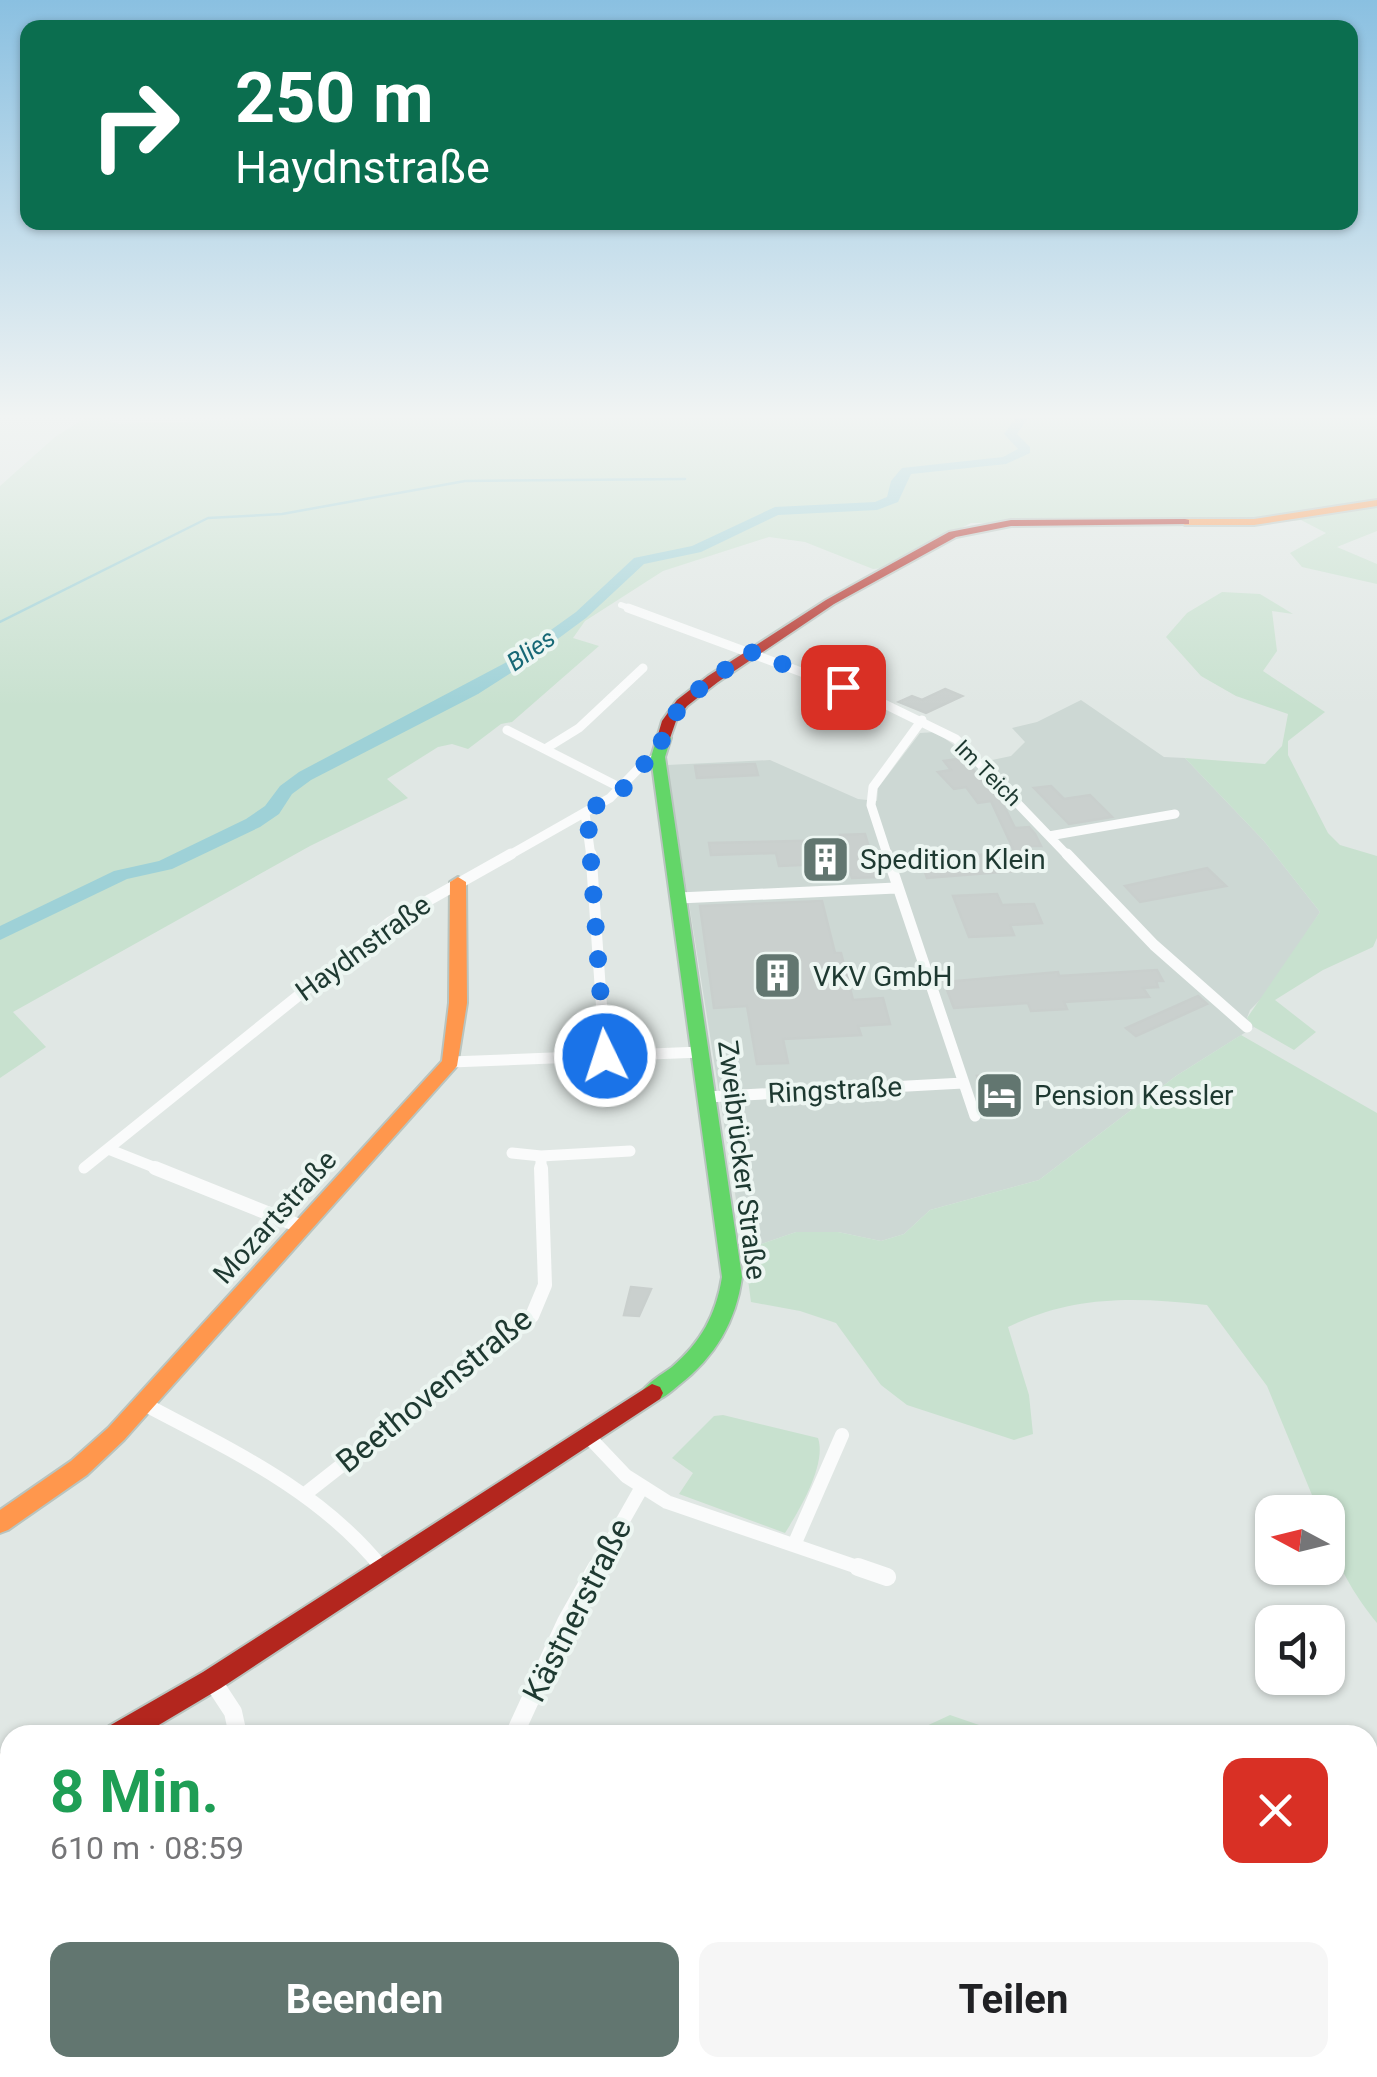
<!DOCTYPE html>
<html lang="de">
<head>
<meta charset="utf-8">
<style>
  :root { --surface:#fff; --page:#f6f6f6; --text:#202124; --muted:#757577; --accent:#627670 }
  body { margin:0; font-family:Roboto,sans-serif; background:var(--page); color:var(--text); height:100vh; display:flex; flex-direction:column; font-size:38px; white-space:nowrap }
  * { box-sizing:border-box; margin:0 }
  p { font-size:32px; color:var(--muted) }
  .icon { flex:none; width:55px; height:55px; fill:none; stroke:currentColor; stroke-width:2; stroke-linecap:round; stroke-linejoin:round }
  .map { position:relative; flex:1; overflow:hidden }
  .side { position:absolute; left:0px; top:1725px; width:1378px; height:352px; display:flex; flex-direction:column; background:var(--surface); border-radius:30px 30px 0 0; box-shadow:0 2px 8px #0004 }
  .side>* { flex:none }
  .banner { position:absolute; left:20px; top:20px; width:1338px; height:210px; border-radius:20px; box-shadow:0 2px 8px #0004; background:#0b6e4f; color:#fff; overflow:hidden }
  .needle { width:65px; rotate:277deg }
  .fabs { position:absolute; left:1255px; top:1495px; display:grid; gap:20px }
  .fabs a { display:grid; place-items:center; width:90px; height:90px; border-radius:20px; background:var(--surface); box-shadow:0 2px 8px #0004; font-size:50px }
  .pin { position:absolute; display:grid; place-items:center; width:85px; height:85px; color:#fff; margin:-42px; border-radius:20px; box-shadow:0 5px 15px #0006 }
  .me { position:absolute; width:110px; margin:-55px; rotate:356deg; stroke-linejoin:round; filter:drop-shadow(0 0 8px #0008) }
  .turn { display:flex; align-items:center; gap:35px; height:210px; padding:0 50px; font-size:45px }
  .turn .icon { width:130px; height:130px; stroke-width:2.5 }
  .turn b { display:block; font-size:70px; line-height:85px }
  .round { display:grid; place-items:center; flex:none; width:105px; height:105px; border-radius:20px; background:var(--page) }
  .overview { display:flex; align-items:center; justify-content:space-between; height:170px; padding:0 50px }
  h1 { font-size:60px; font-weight:700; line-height:75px; color:#1e9e55 }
  .button { display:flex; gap:20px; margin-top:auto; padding:20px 50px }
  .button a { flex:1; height:115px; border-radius:20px; background:var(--accent); color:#fff; font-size:40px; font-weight:700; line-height:115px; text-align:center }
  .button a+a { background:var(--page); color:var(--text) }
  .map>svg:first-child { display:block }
  .built { fill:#cdd8d4 }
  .green { fill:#c8e1cf }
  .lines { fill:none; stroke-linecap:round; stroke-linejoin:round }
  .stream { stroke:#9ed1d7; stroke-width:2.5 }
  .river { fill:#9ed1d7; fill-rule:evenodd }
  .building { fill:#cad0ce; stroke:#c9cfcd; stroke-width:2.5 }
  .fast-casing { stroke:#b9c4bf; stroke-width:4 }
  .slow-casing { stroke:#b9c4bf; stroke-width:4 }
  .jam-casing { stroke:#b9c4bf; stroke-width:4 }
  .street-far4 { stroke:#fafbfb; stroke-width:6 }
  .street-far3 { stroke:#fafbfb; stroke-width:9 }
  .street-far2 { stroke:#fafbfb; stroke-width:11 }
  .street-far1 { stroke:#fafbfb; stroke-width:14 }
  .street { stroke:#fafbfb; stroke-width:18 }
  .fast { fill:#63d668; fill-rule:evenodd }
  .slow { fill:#ff974d; fill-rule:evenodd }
  .jam { fill:#b3261e; fill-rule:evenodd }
  .route { stroke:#1a73e8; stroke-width:18; stroke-dasharray:0 32.4 }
  .labels { text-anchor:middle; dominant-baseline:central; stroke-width:8; stroke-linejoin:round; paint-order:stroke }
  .far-street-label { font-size:22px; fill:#1e3931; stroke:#edf6f2 }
  .far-water-label { font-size:25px; font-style:italic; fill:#176876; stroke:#edf6f2 }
  .poi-label { font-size:28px; fill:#1e3931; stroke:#edf6f2; text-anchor:start }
  .street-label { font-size:28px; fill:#1e3931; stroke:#edf6f2 }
  .near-street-label { font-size:32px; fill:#1e3931; stroke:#edf6f2 }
</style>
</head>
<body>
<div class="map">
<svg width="1377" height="2077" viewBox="0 0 1377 2077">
  <rect width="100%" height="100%" fill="#e0e7e4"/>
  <path class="built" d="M1081,700L1164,757L1185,758L1264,841L1320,912L1268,992L1250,1010L1247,1018L1254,1027L1176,1076L1039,1180L930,1210L904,1234L881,1241L838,1232H796L744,1250L667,765L770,760L858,799L877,801L878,788L920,733L936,732L978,763L1011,756L1025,742L1012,728L1037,722Z"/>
  <path class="green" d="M90,415L118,424L243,420L249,415H1377V501L1256,521L971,523L884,568L873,569L805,542L769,537L663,571L585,621L573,638L599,646L512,722L501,724L468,749L452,744L438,747L387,779L408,798L310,846L13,1012L46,1047L0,1078V486L55,437Z
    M1377,505V531L1337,547L1377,564V584L1302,567L1290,553L1326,533L1301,520L1237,526L998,527L954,539L891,569L957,534L989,527L1242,525Z
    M1222,592L1260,594L1293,614L1272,611L1277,651L1263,671L1325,712L1288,741V755L1328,833L1340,845L1377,856V938L1373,947L1323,970L1275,1000L1316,1032L1294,1050L1254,1027L1247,1018L1320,912L1264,841L1185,758L1265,764L1282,746L1288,714L1236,696L1201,676L1166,637L1187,613Z
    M1241,1035L1377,1113V1623C1352,1592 1328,1554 1328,1512H1319L1267,1386L1207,1305C1135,1297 1074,1295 1008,1327L1029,1395L1033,1434L1014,1440L907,1405L881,1385L836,1323L800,1311L751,1302L744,1250L796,1232H838L881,1241L904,1234L930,1210L1039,1180L1176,1076Z
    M723,1415L818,1438C827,1464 799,1511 785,1533L679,1494L693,1473L672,1458L714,1416Z
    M950,1715L1008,1735H907Z
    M1368,1834L1377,1838V2077H915L897,2068H1368Z"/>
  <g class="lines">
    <path class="stream" d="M0,622L208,518L282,514L465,481L685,479"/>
    <path class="river" d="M1018,415H1030L1017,434L1030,447V453L1006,464L911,474L898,502L877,510L778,515L701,552L644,564L586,618L517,669L478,694L311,780L292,794L279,814L260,827L172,869L127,879L0,940V926L114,871L159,861L246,819L265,806L280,786L299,772L505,663L576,612L634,558L692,546L775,507L875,502L887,497L891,481L902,468L1003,457L1018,449L1004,434Z"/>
  </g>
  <path class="building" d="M945,689L962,696L926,713L899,702L912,696L922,700Z
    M963,758L1003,804L1015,828L1029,827L1035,834L1041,846H1028L1038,869L927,878L920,858L1015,853L991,801L978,803L966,787L954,789L938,772L951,770L944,761Z
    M755,764L758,775L697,778L695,766Z
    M1051,786L1064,799L1090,795L1112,817L1069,824L1034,788Z
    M865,834L878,877L852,878L847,863L779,866L776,853L711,855L709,843L841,840L840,835Z
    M1207,868L1226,886L1140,902L1125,886Z
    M997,894L1002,905L1034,904L1042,923L1010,925L1014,935L969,937L953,896Z
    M822,901L835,953H841L853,1000L883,998L890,1024L858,1026L861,1035L783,1039L788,1063L757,1064L747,1006L714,1008L700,906Z
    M1157,970L1163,981H1156L1158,987L1143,988L1149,997L1064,1002L1067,1009L1031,1011L1028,1003L954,1008L944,982L1058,972L1059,976Z
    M1198,996L1207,1004L1136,1036L1126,1028Z
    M1005,1074L1017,1104L988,1106L977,1076Z
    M631,1287L651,1289L639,1316L624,1315Z"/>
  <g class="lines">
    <defs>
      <path id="fast" d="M664,734L671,738L665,757L742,1277C736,1322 715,1357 679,1385C668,1394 659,1404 644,1399L641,1393C648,1382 661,1375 672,1367C701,1342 716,1315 722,1277L651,757L657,738Z"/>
      <path id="slow" d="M1377,500V506L1254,525H1185L1180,522L1185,519H1254Z
        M458,877L466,882L467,1003L457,1066L124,1440L87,1475L8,1530L0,1533V1510L71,1461L108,1428L442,1061L449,1003L450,882Z
        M10,1751V1777L0,1780V1754Z"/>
      <path id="jam" d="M1185,519L1189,520V524L1011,526L956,537L834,604L718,682L687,706L676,721L669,741L664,742L657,738L662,721L677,700L708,676L826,600L949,532L1011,520Z
        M652,1384L660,1387L663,1393L660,1399L221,1688L142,1735H105L109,1726L203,1672Z"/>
    </defs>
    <use href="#fast" class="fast-casing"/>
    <use href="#slow" class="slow-casing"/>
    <use href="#jam" class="jam-casing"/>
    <path class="street-far4" d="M621,605L635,610"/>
    <path class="street-far3" d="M628,608L874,699L956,739L1069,857
      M507,730L623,789
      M545,749L579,728L643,668
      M585,813L591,857
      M1049,836L1175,814
      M506,857L610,798L641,766L658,757
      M888,857L871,805L873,787L922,720"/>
    <path class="street-far2" d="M591,854L605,1056
      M887,854L975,1116
      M1067,854L1154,945L1247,1027
      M679,898L896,888
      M451,1062L701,1052
      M707,1097L963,1083
      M108,1149L161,1170
      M512,1153L541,1156L630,1151
      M541,1156V1170
      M84,1168L390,922L511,854"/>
    <path class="street-far1" d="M155,1168L302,1227
      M144,1404C231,1450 319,1490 382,1568
      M588,1436L626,1476L667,1502L866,1570
      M305,1494L532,1316L545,1285L541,1168
      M794,1545L842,1435
      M595,1570L642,1487"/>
    <path class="street" d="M858,1567L887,1577
      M212,1680L233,1712L238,1735
      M514,1735L566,1622L597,1567
      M362,2077L367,2068"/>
    <use href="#fast" class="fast"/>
    <use href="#slow" class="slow"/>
    <use href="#jam" class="jam"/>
  </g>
  <linearGradient id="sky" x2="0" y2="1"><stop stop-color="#8ac0e1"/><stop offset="0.59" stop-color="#f1f4f3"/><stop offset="1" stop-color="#f1f4f3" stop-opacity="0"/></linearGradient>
  <rect width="1377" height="706" fill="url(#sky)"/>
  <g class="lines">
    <path class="route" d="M605,1056L588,820L584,813L623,789L640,766L658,758C665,704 710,681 751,652L843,687"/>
  </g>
  <defs>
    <symbol id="building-square" viewBox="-11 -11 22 22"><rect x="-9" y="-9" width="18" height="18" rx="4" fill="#627670" stroke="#edf6f2"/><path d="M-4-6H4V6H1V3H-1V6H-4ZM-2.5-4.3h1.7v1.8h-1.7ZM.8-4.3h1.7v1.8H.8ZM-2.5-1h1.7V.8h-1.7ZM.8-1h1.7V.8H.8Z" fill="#fff"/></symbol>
    <symbol id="hotel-square" viewBox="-11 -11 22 22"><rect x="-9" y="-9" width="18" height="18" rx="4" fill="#627670" stroke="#edf6f2"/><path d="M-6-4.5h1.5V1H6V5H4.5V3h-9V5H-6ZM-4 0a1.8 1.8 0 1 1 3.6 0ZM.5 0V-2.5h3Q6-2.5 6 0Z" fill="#fff"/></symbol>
  </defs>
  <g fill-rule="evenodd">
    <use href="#building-square" x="798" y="832" width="55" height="55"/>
    <use href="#building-square" x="750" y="948" width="55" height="55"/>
    <use href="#hotel-square" x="972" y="1068" width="55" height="55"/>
  </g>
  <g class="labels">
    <g class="far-street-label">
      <text transform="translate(988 773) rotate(45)">Im Teich</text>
    </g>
    <g class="far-water-label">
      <text transform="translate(531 650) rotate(-35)">Blies</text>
    </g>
    <g class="poi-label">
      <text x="860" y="859">Spedition Klein</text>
      <text x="813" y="976">VKV GmbH</text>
      <text x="1034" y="1095">Pension Kessler</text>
    </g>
    <g class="street-label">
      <text transform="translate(363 948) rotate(-36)">Haydnstraße</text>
      <text transform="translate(835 1090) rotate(-3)">Ringstraße</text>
      <text transform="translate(742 1160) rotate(83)">Zweibrücker Straße</text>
      <text transform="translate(275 1217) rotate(-48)">Mozartstraße</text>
    </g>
    <g class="near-street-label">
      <text transform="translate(434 1390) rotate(-39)">Beethovenstraße</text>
      <text transform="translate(577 1610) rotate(-63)">Kästnerstraße</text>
    </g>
  </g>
</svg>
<div class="fabs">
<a><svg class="needle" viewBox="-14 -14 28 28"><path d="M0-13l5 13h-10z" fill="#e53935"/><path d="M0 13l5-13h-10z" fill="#757577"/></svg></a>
<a><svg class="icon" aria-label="sound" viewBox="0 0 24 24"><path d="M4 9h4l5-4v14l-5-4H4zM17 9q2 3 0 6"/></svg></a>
</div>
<div class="pin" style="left:843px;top:687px;background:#d93025"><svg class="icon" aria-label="arrive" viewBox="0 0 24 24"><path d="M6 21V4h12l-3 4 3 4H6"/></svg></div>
<svg class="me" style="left:605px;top:1056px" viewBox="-20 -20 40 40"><circle r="17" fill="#1a73e8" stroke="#fff" stroke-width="3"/><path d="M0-11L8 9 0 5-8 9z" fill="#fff"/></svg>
<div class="banner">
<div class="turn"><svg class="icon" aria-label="right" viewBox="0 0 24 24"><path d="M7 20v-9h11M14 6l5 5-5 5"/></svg><div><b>250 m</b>Haydnstraße</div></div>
</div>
<section class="side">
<div class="overview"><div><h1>8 Min.</h1><p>610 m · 08:59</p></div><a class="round" style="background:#d93025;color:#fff"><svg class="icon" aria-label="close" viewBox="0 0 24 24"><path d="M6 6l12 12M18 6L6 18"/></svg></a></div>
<div class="button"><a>Beenden</a><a>Teilen</a></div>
</section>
</div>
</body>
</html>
